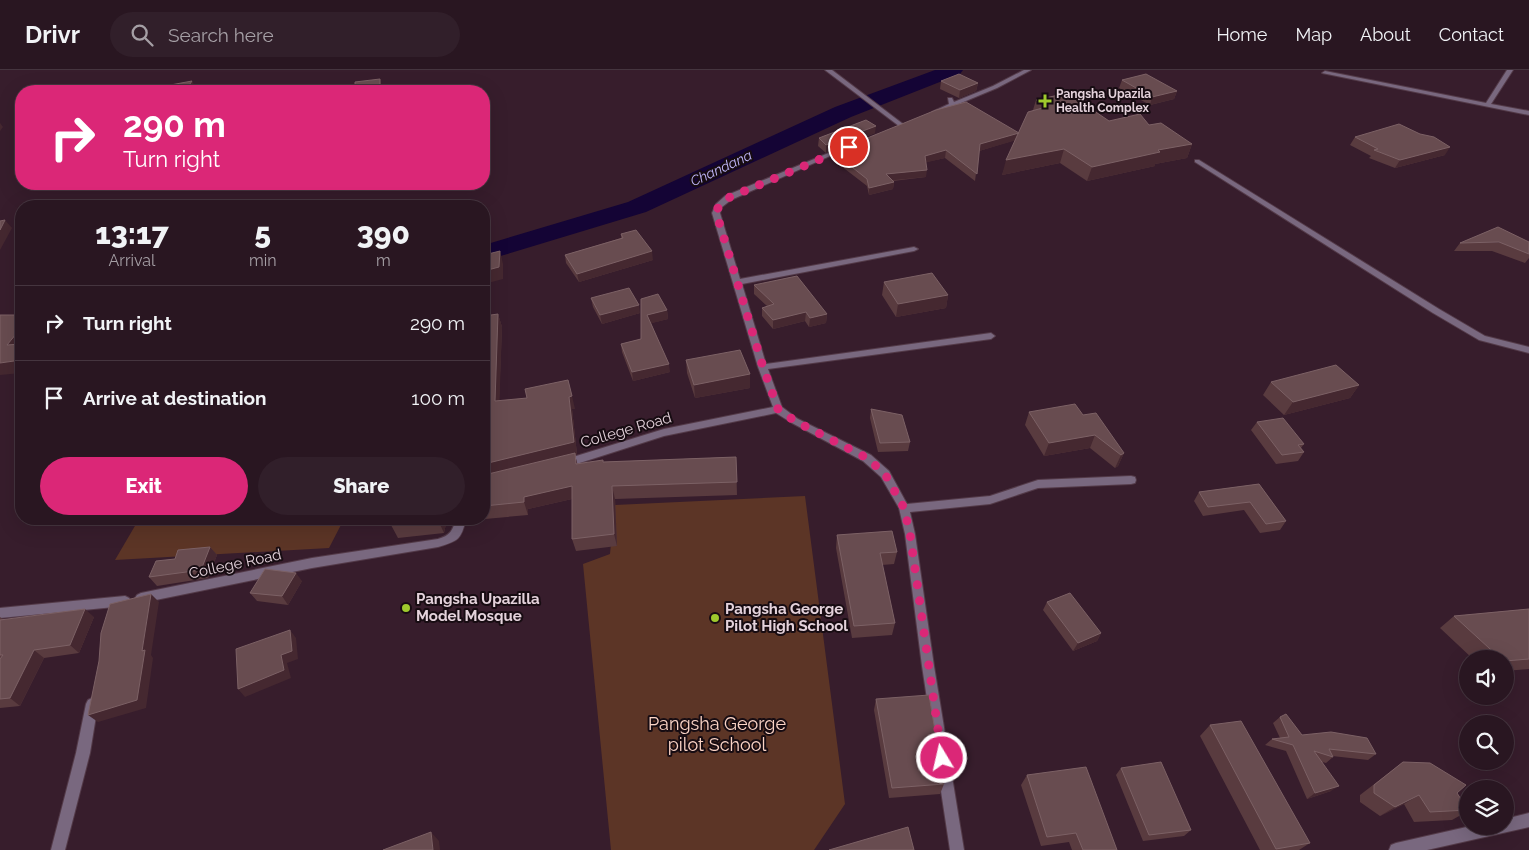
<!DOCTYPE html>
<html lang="en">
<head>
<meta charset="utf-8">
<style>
  :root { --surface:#291621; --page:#311f2a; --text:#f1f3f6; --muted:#a59fa5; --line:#45353f; --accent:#db2777 }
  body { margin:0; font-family:Raleway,sans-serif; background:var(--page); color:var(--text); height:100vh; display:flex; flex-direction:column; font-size:19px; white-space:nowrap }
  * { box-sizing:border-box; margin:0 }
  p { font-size:16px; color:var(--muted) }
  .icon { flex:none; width:28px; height:28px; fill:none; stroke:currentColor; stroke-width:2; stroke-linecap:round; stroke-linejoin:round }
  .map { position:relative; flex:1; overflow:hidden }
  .drawer { position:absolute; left:15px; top:130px; width:475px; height:325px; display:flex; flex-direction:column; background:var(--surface); border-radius:20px; box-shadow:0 5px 20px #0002,0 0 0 1px var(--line) }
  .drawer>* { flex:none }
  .guide { position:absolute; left:15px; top:15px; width:475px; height:105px; border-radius:20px; box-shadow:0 5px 20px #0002,0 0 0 1px var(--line); background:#db2777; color:#fff; overflow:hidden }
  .tools { position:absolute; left:1459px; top:580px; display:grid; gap:10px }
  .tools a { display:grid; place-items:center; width:55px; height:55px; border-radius:50%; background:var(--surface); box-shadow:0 5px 20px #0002,0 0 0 1px var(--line); font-size:25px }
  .pin { position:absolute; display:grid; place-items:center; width:42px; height:42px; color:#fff; margin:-21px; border:2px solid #fff; border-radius:50%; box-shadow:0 1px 5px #0007 }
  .me { position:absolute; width:55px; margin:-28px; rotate:351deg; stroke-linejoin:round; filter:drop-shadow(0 0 4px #0008) }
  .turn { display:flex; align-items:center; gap:18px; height:105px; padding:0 25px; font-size:22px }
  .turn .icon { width:65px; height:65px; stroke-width:2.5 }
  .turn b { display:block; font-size:35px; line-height:42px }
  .eta { display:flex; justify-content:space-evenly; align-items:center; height:85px; text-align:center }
  .eta b { font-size:30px; font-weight:800; line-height:35px }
  .action { display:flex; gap:10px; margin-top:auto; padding:10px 25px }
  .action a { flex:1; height:58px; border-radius:30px; background:var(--accent); color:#fff; font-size:20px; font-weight:800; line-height:58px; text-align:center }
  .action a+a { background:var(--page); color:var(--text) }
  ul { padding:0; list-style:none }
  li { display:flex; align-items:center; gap:15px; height:75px; padding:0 25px; border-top:1px solid var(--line) }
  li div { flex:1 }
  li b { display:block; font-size:19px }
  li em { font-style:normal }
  header { display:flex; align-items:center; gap:30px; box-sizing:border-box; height:70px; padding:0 25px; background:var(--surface); border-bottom:1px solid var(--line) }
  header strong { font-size:24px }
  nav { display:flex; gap:28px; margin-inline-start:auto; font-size:18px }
  .search { width:350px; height:45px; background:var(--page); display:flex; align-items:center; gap:12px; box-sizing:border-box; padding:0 18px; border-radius:28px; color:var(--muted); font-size:19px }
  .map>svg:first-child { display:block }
  .green { fill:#5c3526 }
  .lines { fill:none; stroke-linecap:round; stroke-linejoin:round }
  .river { fill:#140435; fill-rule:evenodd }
  .minor-casing { stroke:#533a48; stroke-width:2 }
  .minor { fill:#79687f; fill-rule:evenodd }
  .wall { fill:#593b3f }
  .shaded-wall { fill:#452830 }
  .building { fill:#684c50; stroke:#7c6165 }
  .route { stroke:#db2777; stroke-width:9; stroke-dasharray:0 16.2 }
  .poi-dot { fill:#9fca2d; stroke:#170c12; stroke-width:2 }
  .labels { text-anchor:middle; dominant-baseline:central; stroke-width:4; stroke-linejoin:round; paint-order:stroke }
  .far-poi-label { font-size:12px; font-weight:bold; fill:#e4d2db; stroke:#170c12; text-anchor:start }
  .far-water-label { font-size:14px; font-style:italic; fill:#c2b8fc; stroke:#170c12 }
  .street-label { font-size:15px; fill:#e4d2db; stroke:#170c12 }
  .poi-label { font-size:15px; font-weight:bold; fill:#e4d2db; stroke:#170c12; text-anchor:start }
  .near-park-label { font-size:18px; fill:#fbd4c6; stroke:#170c12 }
</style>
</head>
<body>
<header>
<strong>Drivr</strong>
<div class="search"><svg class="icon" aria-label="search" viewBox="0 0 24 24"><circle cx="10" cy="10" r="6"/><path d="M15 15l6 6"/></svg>Search here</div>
<nav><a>Home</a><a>Map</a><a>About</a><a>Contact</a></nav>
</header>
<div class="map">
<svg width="1529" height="780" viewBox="0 0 1529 780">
  <rect width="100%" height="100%" fill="#371d2c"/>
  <path class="green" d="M805,426L845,734L814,780H611L583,494L610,484L615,435Z
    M139,449H344L329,478L115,490Z"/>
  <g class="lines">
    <path class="river" d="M935,0H963L960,4L851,47L646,142L484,191V175L628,132L835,37Z"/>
    <defs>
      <path id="minor" d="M825,0H832L903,54V56H899Z
        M1024,0H1031L997,18L937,43L932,42L949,34L948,28H952L954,32L993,16Z
        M1507,0H1513L1491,34L1529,41V45L1322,3L1325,1L1486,33Z
        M843,77L848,78L731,130L722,137L720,143L740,209L914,177L918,179L914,181L742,214L766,294L991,263L995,266L991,269L768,299L782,337L798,349L871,385L889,401L907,434L990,426L1038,410L1131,406L1135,407L1136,410L1135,413L1131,414L1038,418L990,434L910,442L915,464L934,596L964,780H950L922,596L905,464L899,438L881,407L863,391L792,353L776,343L664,366L564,398L559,394L560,391L664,359L773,337L758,297L712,143L716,134L725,126Z
        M1195,90H1199L1439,239L1485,266L1529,277V283L1479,270L1433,243L1195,92Z
        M456,449H466C461,470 458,471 438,477L312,498L141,533L137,531L135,528L137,525L141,523L312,488L438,469C451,465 452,461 456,449Z
        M125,526L129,528L131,531L129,534L125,536L0,548V538Z
        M92,628L96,630L98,634L90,683L65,780H51L76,683L86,634L88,630Z
        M1529,743V757L1427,780H1389L1391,775L1396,773L1471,756H1505V749Z"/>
    </defs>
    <use href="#minor" class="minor-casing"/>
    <use href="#minor" class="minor"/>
  </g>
  <path class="wall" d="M1122,10L1177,21L1174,29L1150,35L1119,18Z
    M941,11L978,13L976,21L959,28L940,19Z
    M1036,30L1109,51L1149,55L1192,74L1187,88L1155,94V96L1087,111L1060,93L1002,105L1015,70L979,81L975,111L945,88L926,92V107L893,111L894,112L893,119L869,125L867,116L832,89L833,82L1019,62L1033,40Z
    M875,63L826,83L818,76L819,68Z
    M1355,67L1445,85L1395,98L1369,88L1371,86L1350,75Z
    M621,164L653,190L579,212L566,193L565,185L621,168Z
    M1529,172V188L1525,193L1492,181H1454L1460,173Z
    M884,212L948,225L946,238L896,247L882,225Z
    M754,215L827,244L826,253L809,257L805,251L773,259L762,246V238L767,236L754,224Z
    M591,228L640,243L602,254L593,237Z
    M641,229L667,240L668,249L651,253L670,302L633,311L622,282L621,274L641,269Z
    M498,244L502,257L499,331L575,339H572L577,384L575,385L577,394L603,392L736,387L737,425L615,429L617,476L576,481L572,469V429L528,439V445L474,450V449H484V246Z
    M686,290L750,304V318L695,328L687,303Z
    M1271,312L1359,315L1350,328L1284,345L1263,325Z
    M871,339L910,372L908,381L878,382L870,348Z
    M1029,342L1083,345L1124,383L1118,396L1115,398L1090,378L1044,386L1025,355Z
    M1257,352L1304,374L1301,378L1304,382L1298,391L1276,394L1251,360Z
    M1259,414L1286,451L1280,460L1260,463L1244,440L1203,446L1194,431L1199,422Z
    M392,449H447L444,463L398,468L391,455Z
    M837,465L897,482L894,494L882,495L895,553L892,565L852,568L836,478Z
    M210,477L217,485L208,508L157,516L149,507L175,489Z
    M302,511L288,535L257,531L250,523Z
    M1047,532L1101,563L1097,571L1073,581L1043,540Z
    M1529,539V599L1505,601V589H1473L1440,558L1454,546Z
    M0,547L4,550L94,547L79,583L44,588L20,636L0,638Z
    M876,629L944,714L940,724L889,728L874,640Z
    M1280,647L1302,665L1376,684L1368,690L1332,686L1333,687L1326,693L1322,692L1331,721L1307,729L1286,681L1265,675L1272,669L1280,668L1273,653Z
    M1210,655L1310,773L1299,780H1260L1200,666Z
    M1403,692L1457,723L1468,741L1452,750L1414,752L1404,734L1380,746L1360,732V725Z
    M1121,698L1191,760L1184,766L1143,771L1116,705Z
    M1027,705L1117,780H1072L1069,772L1041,776L1021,715Z"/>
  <path class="shaded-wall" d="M380,9L383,21H380Z
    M192,11L196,18L194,21H185Z
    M978,13L976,21L959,28L960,20Z
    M1177,21L1174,29L1150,35L1152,27Z
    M0,53L3,57L0,61Z
    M876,56L875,63L826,83V75Z
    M1019,63L1017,70L979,81L980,74Z
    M1192,74L1187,88L1155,94V96L1087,111L1092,97L1158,80Z
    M1450,77L1445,85L1395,98L1400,90Z
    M1064,79L1060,93L1002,105L1006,90Z
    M946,80L945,88L924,93L925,86Z
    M927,100L926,107L885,111L886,104Z
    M894,112L893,119L869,125V118Z
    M5,150L12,158L0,180V160Z
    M500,181L503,194V209L484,214L486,219L484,220V201Z
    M652,181L653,190L579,212L577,204Z
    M948,225L946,238L896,247L898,234Z
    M639,235L640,243L602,254L600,245Z
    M667,240L668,249L649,254L647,245Z
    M806,242L805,251L773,259V250Z
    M498,244L502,257L499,344L495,331Z
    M827,244L826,253L809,257L810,248Z
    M21,258V281L7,275Z
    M21,290V303L0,305V293Z
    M669,294L670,302L633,311L632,302Z
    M750,304V318L695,328L694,315Z
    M1359,315L1350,328L1284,345L1293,332Z
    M572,326L575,339H572L577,384L575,385L578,396L484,407V394L569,327Z
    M1095,365L1090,378L1044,386L1049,373Z
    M1124,383L1118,396L1115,398L1121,385Z
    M572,416L576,428L528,439V445L524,432V427Z
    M612,416L615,429L617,476L614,464Z
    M439,449H447L444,463L438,450Z
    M210,477L217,485L208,508L201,500Z
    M296,503L302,511L288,535L282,526Z
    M151,524L159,532L151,585L153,588L146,638L98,652L88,645L142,581Z
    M85,539L94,547L79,583L70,575Z
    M290,560L296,568L298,589L287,593L291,608L245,627L238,619L281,585Z
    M1101,563L1097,571L1073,581L1078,573Z
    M34,580L44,588L20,636L10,628Z
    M1339,716L1331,721L1307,729L1315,723Z
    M1419,725L1404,734L1380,746L1395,737Z
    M431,762L439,771L440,780H433Z"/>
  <path class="building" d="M959,4L978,13L960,20L941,11Z
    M1146,4L1177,21L1152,27L1122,10Z
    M380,9V21H355V12Z
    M192,11L185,21H162L165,16Z
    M1068,23L1109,51L1140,44L1149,55L1161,53L1192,74L1158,80L1160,82L1092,97L1064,79L1006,90L1028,42L1046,37L1036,30Z
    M966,32L1019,63L980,74L977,104L946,80L925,86L927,100L886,104L894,112L869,118L867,109L833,82L936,40Z
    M866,50L876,56L826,75L819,68Z
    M1399,54L1420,64L1434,67L1450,77L1400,90L1374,80L1378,79L1355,67Z
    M5,150L0,160V151Z
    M1498,157L1529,172V184L1499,172L1460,173Z
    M636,160L652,181L577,204L565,185L623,168L621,164Z
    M500,181L499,197L484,201V185Z
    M932,203L948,225L898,234L884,212Z
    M797,206L827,244L810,248L806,242L773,250L762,238L774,234L754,215Z
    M629,218L639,235L600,245L591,228Z
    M658,224L667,240L647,245L669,294L632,302L621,274L641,269V229Z
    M498,244L495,331L527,328L525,319L568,310L572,326L569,327L574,372L484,394V246Z
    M0,245H21V258L7,275L21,274V290L0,293Z
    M740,280L750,304L694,315L686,290Z
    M1336,295L1359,315L1293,332L1271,312Z
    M1075,334L1083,345L1096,343L1124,383L1121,385L1095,365L1049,373L1029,342Z
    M871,339L902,345L910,372L880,373Z
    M1283,348L1304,374L1298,375L1304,382L1282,385L1257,352Z
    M575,383L576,394L603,390V392L736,387L737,412L612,416L614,464L572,469V416L524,427V432L484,436V405Z
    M1259,414L1286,451L1266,454L1250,432L1208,437L1199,422Z
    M392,449H439L438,450L391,455Z
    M892,461L897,482L880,483L895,553L854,556L837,465Z
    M210,477L201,500L149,507L156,491L175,489L178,480Z
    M265,499L296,503L282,526L250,523Z
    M1070,523L1101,563L1078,573L1047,532Z
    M151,524L142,581L145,580L137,630L88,645L99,591L101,563L110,534Z
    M85,539L70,575L34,580L10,628L0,629V589L3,585H0V550Z
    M1529,539V589L1505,591V589H1501L1454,546Z
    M290,560L292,581L281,585L284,600L238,619L236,579Z
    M929,625L944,714L892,718L876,629Z
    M1286,644L1302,665L1331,662L1367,668L1376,684L1329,679L1333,687L1314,681L1339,716L1315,723L1293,675L1272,669L1289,667L1280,647Z
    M1241,651L1310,773L1276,779L1210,655Z
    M1161,692L1191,760L1149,765L1121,698Z
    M1403,692L1430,693L1466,715L1457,723L1468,740L1430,742L1419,725L1395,737L1374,723V715Z
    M1086,697L1117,780H1083L1076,763L1047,767L1027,705Z
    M908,757L914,780H829Z
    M431,762L433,780H383Z"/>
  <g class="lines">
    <path class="route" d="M849,77L728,128L719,136L716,142L763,297L778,339L795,351L867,388L885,404L904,438L910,464L942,688"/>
  </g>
  <g class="poi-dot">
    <path d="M1042.5 23.5h5v5h5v5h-5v5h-5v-5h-5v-5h5z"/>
    <circle cx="406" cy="538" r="5"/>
    <circle cx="715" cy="548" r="5"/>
  </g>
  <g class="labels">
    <g class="far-poi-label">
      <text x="1056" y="24">Pangsha Upazila<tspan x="1056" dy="14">Health Complex</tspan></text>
    </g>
    <g class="far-water-label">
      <text transform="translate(721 98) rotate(-25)">Chandana</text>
    </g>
    <g class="street-label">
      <text transform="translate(626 360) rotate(-16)">College Road</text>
      <text transform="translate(235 494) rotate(-12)">College Road</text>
    </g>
    <g class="poi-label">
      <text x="416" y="529">Pangsha Upazilla<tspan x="416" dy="17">Model Mosque</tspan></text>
      <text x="725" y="539">Pangsha George<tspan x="725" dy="17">Pilot High School</tspan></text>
    </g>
    <g class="near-park-label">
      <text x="717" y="653">Pangsha George<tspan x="717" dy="21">pilot School</tspan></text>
    </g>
  </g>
</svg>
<div class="tools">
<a><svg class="icon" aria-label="sound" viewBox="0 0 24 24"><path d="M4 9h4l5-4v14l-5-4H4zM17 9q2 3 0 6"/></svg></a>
<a><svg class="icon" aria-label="search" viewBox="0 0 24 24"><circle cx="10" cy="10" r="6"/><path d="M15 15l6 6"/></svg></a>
<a><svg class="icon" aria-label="layers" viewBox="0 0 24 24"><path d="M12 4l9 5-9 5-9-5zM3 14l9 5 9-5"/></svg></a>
</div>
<div class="pin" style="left:849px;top:77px;background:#d93025"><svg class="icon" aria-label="arrive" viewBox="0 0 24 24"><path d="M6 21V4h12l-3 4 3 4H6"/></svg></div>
<svg class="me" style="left:942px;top:688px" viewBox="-20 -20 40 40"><circle r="17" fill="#db2777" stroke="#fff" stroke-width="3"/><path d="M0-11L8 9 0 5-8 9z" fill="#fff"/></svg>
<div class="guide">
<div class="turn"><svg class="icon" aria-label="right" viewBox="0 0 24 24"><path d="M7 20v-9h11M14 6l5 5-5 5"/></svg><div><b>290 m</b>Turn right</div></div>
</div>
<section class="drawer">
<div class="eta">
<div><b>13:17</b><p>Arrival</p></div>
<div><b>5</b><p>min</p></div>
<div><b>390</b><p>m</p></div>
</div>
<ul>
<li><svg class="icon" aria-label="right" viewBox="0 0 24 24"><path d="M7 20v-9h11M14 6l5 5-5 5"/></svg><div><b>Turn right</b></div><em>290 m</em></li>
<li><svg class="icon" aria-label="arrive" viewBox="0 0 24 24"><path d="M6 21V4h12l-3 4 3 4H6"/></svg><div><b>Arrive at destination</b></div><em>100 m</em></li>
</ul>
<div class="action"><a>Exit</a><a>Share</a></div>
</section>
</div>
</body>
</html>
